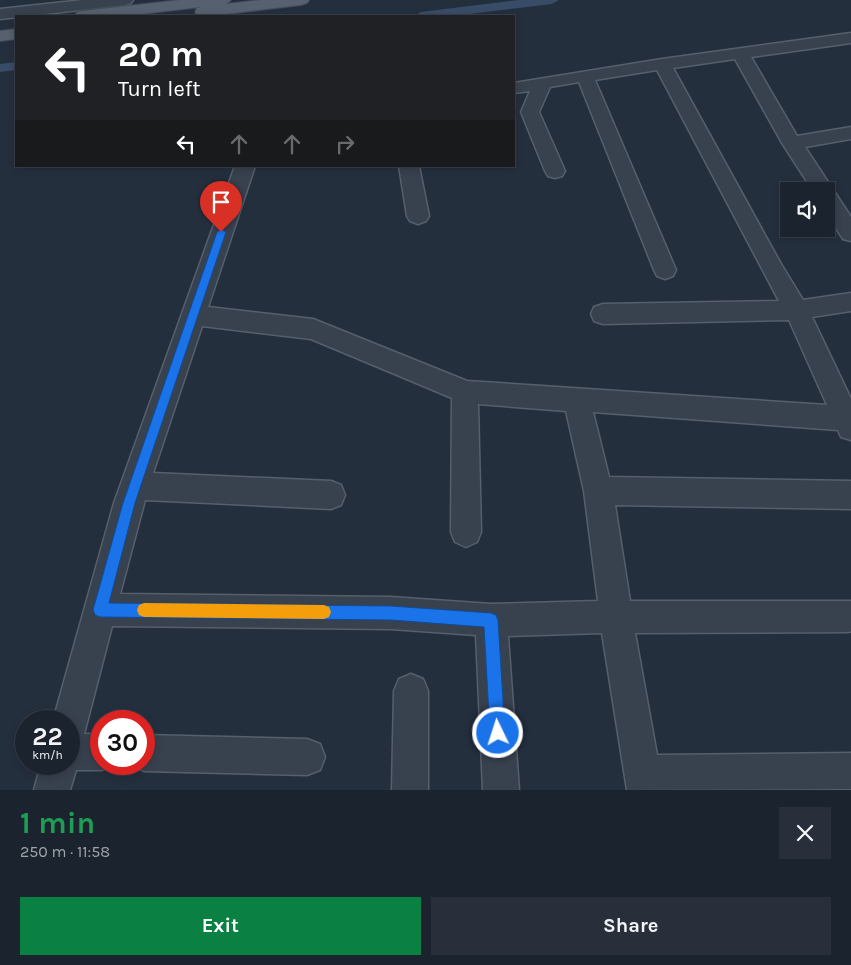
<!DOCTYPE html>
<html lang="en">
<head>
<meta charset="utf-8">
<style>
  :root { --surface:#1b232e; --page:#282f3a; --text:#f1f3f6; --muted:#a0a4aa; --line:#39404a; --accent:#0b8043 }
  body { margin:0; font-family:Karla,sans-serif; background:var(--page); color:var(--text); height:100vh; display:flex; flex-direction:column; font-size:19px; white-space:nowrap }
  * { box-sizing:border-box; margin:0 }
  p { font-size:16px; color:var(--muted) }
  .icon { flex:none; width:28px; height:28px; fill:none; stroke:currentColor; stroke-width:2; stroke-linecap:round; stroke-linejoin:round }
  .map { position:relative; height:790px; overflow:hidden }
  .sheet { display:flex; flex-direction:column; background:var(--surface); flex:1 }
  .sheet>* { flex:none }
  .top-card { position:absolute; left:15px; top:15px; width:500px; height:152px; border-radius:0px; box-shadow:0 2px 8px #0003,0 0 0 1px var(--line); background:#202124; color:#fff; overflow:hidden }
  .fabs { position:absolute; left:780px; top:182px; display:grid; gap:10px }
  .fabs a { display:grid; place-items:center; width:55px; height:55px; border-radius:0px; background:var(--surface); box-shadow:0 2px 8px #0003,0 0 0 1px var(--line); font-size:25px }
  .speed { position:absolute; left:15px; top:710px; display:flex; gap:10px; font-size:25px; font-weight:700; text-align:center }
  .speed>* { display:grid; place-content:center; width:65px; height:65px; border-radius:50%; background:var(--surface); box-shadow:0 2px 8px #0003,0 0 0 1px var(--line); line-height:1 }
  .speed small { font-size:12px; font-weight:400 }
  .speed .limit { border:8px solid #d22; background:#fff; color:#111 }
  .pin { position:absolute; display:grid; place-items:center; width:42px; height:42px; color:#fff; margin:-51px -21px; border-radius:50% 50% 50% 0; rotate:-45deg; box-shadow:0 0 5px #0007 }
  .pin .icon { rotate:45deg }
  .me { position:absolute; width:55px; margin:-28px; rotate:356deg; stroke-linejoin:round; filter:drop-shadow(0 0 4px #0008) }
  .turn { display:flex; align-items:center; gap:18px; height:105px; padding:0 20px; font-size:22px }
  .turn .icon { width:65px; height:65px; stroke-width:2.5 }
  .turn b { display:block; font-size:35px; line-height:42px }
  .lanes { display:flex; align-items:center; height:48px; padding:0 20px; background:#0003; justify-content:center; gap:25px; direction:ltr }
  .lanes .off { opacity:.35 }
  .round { display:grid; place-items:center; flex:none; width:52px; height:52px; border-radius:0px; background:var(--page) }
  .headline { display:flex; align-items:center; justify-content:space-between; height:85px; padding:0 20px }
  h1 { font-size:30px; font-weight:700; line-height:38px; color:#1e9e55 }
  .button { display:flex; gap:10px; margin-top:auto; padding:10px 20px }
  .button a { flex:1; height:58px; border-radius:0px; background:var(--accent); color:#fff; font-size:20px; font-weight:700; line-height:58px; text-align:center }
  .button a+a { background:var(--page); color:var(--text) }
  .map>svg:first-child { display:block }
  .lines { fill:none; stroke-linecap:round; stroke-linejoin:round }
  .canal { fill:#394c67; fill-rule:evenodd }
  .street-casing { stroke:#565f6c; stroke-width:3 }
  .primary-casing { stroke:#414a57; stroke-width:2 }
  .street { fill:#38414e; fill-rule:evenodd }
  .primary { fill:#56606e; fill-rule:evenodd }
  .route { fill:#1a73e8; stroke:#114b97 }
  .slow { fill:#f59e0b }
</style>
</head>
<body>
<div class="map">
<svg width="851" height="790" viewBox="0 0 851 790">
  <rect width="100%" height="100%" fill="#242f3e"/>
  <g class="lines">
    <path class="canal" d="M519,0H559L552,4L453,16H414L421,12Z
      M16,62V70L0,72V64Z"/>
    <defs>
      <path id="street" d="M83,0H133L131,3L125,5L0,19V9Z
        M851,33V43L751,57L797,136L851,127V139L805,147L851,217V241L843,239L826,213V191H813L782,143L735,59L673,68L781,264L803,300L851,293V311L812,317L851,399V440L841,437L838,430L593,412L609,477L851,481V509L615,505L630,601H851V631L849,632L635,633L657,755L851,753V789L627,790L602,633L508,636L519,790H483L476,635L391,629L112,626L84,734H101V764L114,765L101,770H76L70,790H34L41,764H69V721H53L114,503L235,166H255L208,307L313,319L467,381L827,405L789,320L603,324L594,321L591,314L594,307L603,304L779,301L657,70L595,80L676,270L673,276L665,279L657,276L654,270L579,82L550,87L539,112L565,171L562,176L555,178L548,176L545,171L521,112L530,91L514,93V83L662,59ZM202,326L311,339L452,398L451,532L455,542L466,547L477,542L481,532L478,404L566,411L584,491L598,601L491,604L391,597L120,594L145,500L331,509L341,505L345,495L341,485L331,481L153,473Z
        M399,166H419L429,216L426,221L418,224L410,221L407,216Z
        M411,674L423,679L428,691V790H392L394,691L399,679Z
        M144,735L307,739L320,744L325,757L320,770L307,775L144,771L131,764H144Z"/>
      <path id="primary" d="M180,0H231L226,4L261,0H309L307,3L301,5L209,16H197L195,12L197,8L201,7L125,16H75L77,12L83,11Z
        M16,29V39L0,41V31Z"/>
    </defs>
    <use href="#street" class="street-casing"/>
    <use href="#primary" class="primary-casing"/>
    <use href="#street" class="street"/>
    <use href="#primary" class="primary"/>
  </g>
  <path class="route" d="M221,229L226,232L135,503L109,603L391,606L491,613L496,615L498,620L505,733L503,739L498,741L492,739L490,733L484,627L391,620L100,617L95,615L93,610L123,503L217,232Z"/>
  <path class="slow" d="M144,603L324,605L329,607L331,612L329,617L324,619L144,617L139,615L137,610L139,605Z"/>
</svg>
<div class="fabs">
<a><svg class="icon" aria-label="sound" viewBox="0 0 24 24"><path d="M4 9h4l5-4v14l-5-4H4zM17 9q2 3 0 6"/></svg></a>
</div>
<div class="speed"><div>22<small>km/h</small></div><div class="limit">30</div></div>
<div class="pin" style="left:221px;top:232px;background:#d93025"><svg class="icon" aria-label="arrive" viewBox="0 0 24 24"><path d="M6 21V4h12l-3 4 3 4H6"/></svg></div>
<svg class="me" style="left:498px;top:733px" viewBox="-20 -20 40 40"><circle r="17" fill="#1a73e8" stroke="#fff" stroke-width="3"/><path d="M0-11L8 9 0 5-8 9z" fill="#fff"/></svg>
<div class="top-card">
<div class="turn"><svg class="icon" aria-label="left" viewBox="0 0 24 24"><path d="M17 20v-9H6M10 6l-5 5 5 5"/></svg><div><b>20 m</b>Turn left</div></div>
<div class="lanes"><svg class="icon" aria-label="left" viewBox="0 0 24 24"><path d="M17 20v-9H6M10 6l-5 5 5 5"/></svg><svg class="icon off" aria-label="ahead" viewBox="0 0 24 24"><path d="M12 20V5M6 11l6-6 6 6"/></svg><svg class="icon off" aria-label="ahead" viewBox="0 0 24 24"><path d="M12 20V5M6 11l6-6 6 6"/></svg><svg class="icon off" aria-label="right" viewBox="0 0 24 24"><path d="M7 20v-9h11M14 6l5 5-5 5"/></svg></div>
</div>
</div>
<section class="sheet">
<div class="headline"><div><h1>1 min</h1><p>250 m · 11:58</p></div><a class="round"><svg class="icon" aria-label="close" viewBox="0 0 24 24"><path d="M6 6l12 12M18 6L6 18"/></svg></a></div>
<div class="button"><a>Exit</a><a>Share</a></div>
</section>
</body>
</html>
